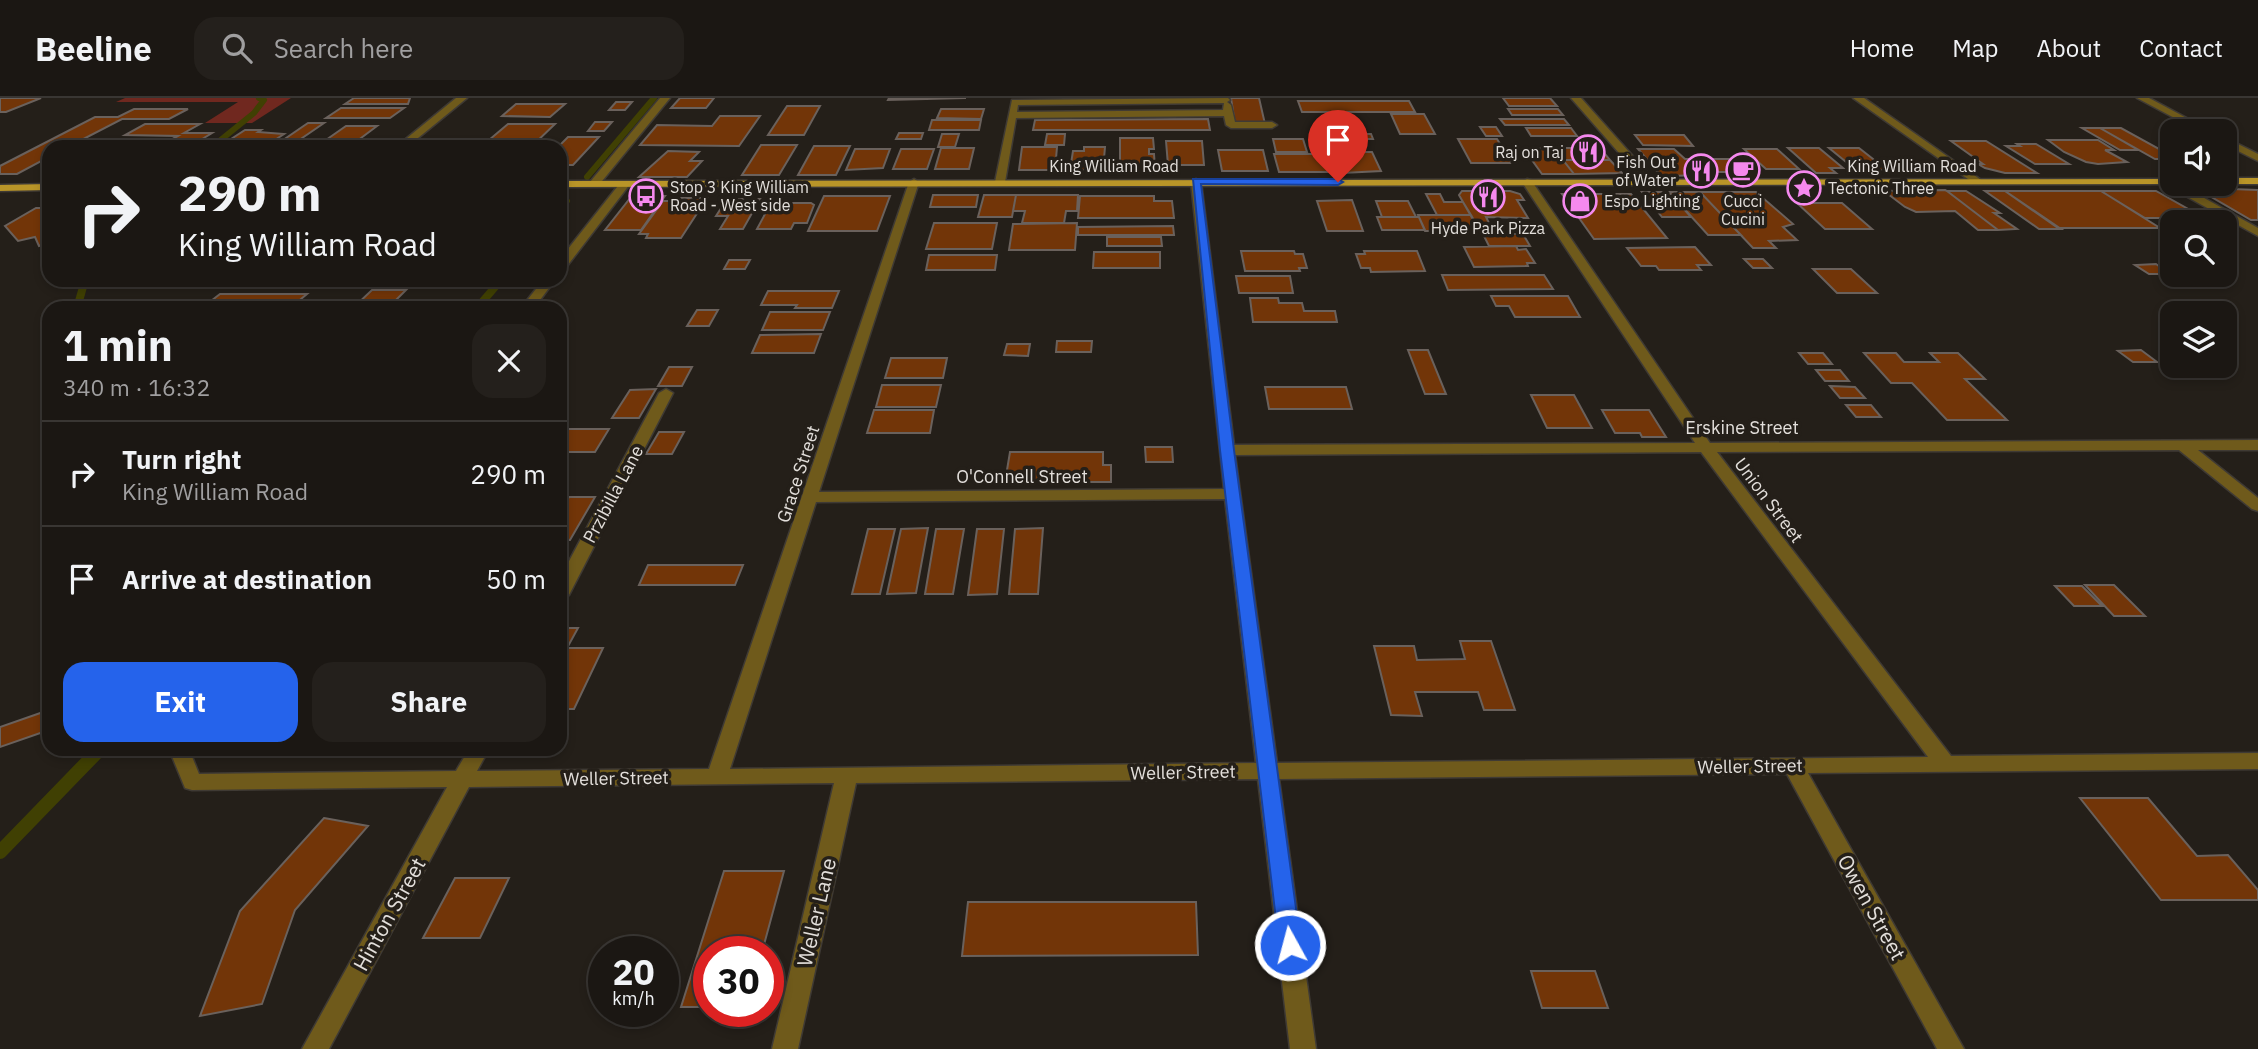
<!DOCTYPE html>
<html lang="en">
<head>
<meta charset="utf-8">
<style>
  :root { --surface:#1b1713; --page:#24201c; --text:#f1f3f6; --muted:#a09fa0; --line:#393633; --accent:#2563eb }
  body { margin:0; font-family:"IBM Plex Sans",sans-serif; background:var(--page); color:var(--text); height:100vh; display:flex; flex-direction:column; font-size:26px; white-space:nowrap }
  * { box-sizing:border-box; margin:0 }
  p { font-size:23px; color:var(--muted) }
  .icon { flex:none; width:38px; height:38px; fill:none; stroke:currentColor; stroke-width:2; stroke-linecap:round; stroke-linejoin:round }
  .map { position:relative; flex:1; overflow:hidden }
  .side { position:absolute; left:42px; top:203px; width:525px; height:455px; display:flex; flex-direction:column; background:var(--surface); border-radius:21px; box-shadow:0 4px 10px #0003,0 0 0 2px var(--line) }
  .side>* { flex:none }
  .top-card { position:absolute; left:42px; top:42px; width:525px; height:147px; border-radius:21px; box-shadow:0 4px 10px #0003,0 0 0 2px var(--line); background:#1b1713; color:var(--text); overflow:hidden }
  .buttons { position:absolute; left:2160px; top:21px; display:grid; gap:14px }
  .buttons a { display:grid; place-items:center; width:77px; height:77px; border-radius:14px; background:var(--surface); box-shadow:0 4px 10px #0003,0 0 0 2px var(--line); font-size:35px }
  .speed { position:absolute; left:588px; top:838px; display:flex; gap:14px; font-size:35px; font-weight:700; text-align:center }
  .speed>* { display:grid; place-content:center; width:91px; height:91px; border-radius:50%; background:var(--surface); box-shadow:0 4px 10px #0003,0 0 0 2px var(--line); line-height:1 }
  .speed small { font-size:18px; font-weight:400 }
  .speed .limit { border:10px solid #d22; background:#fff; color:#111 }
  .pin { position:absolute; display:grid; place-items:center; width:60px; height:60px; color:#fff; margin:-72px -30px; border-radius:50% 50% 50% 0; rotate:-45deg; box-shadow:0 0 7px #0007 }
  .pin .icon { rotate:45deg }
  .me { position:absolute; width:77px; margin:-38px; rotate:353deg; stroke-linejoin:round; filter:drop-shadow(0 0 5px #0008) }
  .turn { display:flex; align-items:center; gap:24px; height:147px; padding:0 21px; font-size:32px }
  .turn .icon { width:91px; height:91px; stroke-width:2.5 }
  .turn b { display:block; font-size:49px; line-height:60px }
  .round { display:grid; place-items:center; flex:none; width:74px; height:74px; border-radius:21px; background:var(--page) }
  .overview { display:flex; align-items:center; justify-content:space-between; height:119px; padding:0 21px }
  h1 { font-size:42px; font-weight:700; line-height:52px }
  .action { display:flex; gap:14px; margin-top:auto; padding:14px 21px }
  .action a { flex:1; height:80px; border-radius:21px; background:var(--accent); color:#fff; font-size:28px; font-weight:700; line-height:80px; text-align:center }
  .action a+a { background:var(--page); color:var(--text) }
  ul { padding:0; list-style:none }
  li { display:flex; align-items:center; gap:21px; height:105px; padding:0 21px; border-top:2px solid var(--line) }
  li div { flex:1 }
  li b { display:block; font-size:26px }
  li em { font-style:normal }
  header { display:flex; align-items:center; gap:42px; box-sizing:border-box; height:98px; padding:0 35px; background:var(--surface); border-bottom:2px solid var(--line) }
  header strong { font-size:33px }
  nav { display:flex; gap:38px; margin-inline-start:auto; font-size:24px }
  .search { width:490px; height:63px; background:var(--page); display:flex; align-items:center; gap:18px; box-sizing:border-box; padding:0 24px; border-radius:21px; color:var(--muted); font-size:26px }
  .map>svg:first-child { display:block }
  .green { fill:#70281f }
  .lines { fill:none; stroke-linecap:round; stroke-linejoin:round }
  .stream-far2 { stroke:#404003; stroke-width:6 }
  .stream-far1 { stroke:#404003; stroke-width:8 }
  .stream { stroke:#404003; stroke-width:14 }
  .building { fill:#723508; stroke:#6a615c; stroke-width:2 }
  .minor-casing { stroke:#3f3a34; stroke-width:3 }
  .major-casing { stroke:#3f3a34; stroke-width:3 }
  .minor { fill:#6f5a1b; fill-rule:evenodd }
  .major { fill:#b99528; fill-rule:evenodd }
  .route { fill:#2563eb; stroke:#184099; stroke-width:2 }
  .labels { text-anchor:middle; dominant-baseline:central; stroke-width:7; stroke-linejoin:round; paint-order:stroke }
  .far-poi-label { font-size:16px; fill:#e3dfdb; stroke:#241f19; text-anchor:start }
  .far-street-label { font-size:16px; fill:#e3dfdb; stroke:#241f19 }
  .street-label { font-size:18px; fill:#e3dfdb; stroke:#241f19 }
  .near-street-label { font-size:21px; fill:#e3dfdb; stroke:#241f19 }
</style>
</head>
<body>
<header>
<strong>Beeline</strong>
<div class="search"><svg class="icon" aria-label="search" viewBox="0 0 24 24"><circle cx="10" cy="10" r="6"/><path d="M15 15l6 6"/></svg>Search here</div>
<nav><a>Home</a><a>Map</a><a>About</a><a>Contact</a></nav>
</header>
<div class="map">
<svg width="2258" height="951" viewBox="0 0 2258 951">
  <rect width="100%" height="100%" fill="#241f19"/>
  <path class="green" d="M125,0H291L252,25H205L238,4H116Z"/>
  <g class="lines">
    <path class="stream-far2" d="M212,49L254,15L264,2L259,0
      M587,79L654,0
      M560,112L567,103"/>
    <path class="stream-far1" d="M77,210L85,182
      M477,210L501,182"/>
    <path class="stream" d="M0,754L100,651"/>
  </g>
  <path class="building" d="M0,0H41L6,14H0Z
    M354,0H410L408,6H345Z
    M680,0H714L706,10H671Z
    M889,0H966L888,2Z
    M1231,0H1259L1265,26H1235Z
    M1503,0H1550L1557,8H1509Z
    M1298,3H1409L1415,14H1302Z
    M616,4H632L625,12H609Z
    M516,6H565L550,19L502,18Z
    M787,8H820L804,37H768Z
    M341,10H404L390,20H326Z
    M134,11H188L169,21H122L68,49H49V59L17,76H0V68L95,19H118Z
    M941,11H984L981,21L937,20Z
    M1508,11H1558L1563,17H1512Z
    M1391,16H1424L1435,36H1400Z
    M720,18H760L739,48L640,47L657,27L712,28Z
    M1208,21L1210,32H1033L1035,22Z
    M1500,21H1564L1569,27H1505Z
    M932,22H981L979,32H929Z
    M595,24H612L604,33H588Z
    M308,25H324L289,49H273Z
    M145,26H200L184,35H212L189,49H158L178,38L125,37Z
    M508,26H555L531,49H496L503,42H489Z
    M346,28H377L349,49H316Z
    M1480,29H1496L1502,38H1486Z
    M1526,30H1571L1577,38H1531Z
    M2082,30H2100L2138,52H2120Z
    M2100,30H2121L2172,58V61H2155Z
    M245,32H261L258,34L284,36L264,49L222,47Z
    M899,35H923L921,41H896Z
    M942,36H959L955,49H938Z
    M1047,36H1065L1064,47H1045Z
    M1327,36H1371L1373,41H1350L1356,54H1372L1381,73L1342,75Z
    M1635,37H1684L1693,48L1643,47Z
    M568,39H599L573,67H560L558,49Z
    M1120,40H1153L1154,51H1149V56H1154L1155,70H1120Z
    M1273,41H1303L1307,54H1276Z
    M1458,41H1497L1512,65H1471Z
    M2048,42H2098L2114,52H2105L2127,64L2098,66L2086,64L2064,54Z
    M1166,43H1202L1204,67H1168Z
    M1951,43H1986L2037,75H2005L1985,70L1978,66H1983Z
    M2017,46H2036L2069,66H2035L2006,48H2020Z
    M761,47H797L779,77H742Z
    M814,48H850L836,77H798Z
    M1022,49H1057L1055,72H1019Z
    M1084,49H1105L1103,72H1070L1073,53H1084Z
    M941,50H974L969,71H935Z
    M1554,50L1563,62L1574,76H1542L1524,51Z
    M1554,50H1600L1610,62H1563Z
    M1788,50H1819L1843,70H1830L1836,75H1816Z
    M1829,50H1859L1887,72H1856Z
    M855,51H890L883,70L846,72Z
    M901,51H934L927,71H893Z
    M1638,51H1674L1685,61H1699L1715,77L1661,78Z
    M1744,51H1777L1799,71H1766Z
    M1218,52H1263L1268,73H1222Z
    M668,53L699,54L690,63H702L687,79H639Z
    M1274,56H1322L1328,74H1279Z
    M1699,61H1740L1754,74H1712Z
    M1563,62H1610L1622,75L1574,76Z
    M2205,90L2258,92V122H2251L2203,94Z
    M1945,92L1947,93L1998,132H1978L1955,113L1916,114L1905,109L1884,93Z
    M1462,93H1510L1520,96L1524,102H1517L1528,120L1486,119L1489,125H1475L1459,97Z
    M1947,93H1966L2000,115H1994L2017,131L1998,132Z
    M1985,93H2005L2061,131H2039Z
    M2005,93H2101L2160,130H2058Z
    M2101,93H2156L2197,116L2178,117L2183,120H2145Z
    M1642,94H1669L1691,119H1662Z
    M1669,94H1700L1741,137H1708Z
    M1700,94H1756L1793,126L1783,129L1797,142L1769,143L1776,150H1753Z
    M1426,96H1440L1444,104H1463L1471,117H1437Z
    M1562,96H1631L1667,140L1594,141Z
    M933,97H978L976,109H930Z
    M984,97H1016L1012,119H978Z
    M1016,97H1078L1077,113H1066L1064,125H1022L1025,113H1013Z
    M665,98L641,132H605L631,99Z
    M824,98H890L877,133H808Z
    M1080,98H1154V103H1172L1174,120H1078Z
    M673,100H707L681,140H646L648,136H639L663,103H671Z
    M727,101H760L743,131H720L728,118H716Z
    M1352,102L1363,133H1327L1317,103Z
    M1376,103H1408L1416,119H1382Z
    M771,105H811L814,107L807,125H794L791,131H757Z
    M1797,105H1842L1872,131H1825Z
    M36,110H49V145L39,148L35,139L18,143L5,128Z
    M1418,117H1471L1480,133H1425Z
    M1377,119H1419L1425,132H1382Z
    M934,125H997L992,151H926Z
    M1077,125L1075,152H1009L1013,126Z
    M1173,128L1174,137H1078V129Z
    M1483,136H1523L1530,148H1489Z
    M1107,139H1161L1162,148H1107Z
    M1516,148L1518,152L1526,151L1535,165H1527L1528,168L1474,169L1464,149Z
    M1695,149L1711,167H1697L1701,172H1659L1656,168H1641L1627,150Z
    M1241,153H1294L1295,156H1303L1307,170H1299L1300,173H1245Z
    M1364,153H1417L1425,173L1371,174L1370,170H1361L1356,156H1365Z
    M1094,154H1160V170H1093Z
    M929,157H997L995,172H926Z
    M1744,161H1763L1772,170H1753Z
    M729,162H750L745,171H724Z
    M2156,166L2170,176H2149L2135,167Z
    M1813,171H1851L1877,195H1837Z
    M1442,177H1544L1553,191L1448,192Z
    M1236,178H1290L1293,195H1239Z
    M291,182H366L289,183Z
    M372,192H406L388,210H353Z
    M768,193H839L832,210H795L797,207H761Z
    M220,196H307L295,206H284L279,210H202Z
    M1491,198H1568L1580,219H1515L1509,208H1496Z
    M1250,200H1278L1279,205H1302L1304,213H1335L1337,224H1253Z
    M697,212H718L709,228H687Z
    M770,214H830L823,232H762Z
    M821,236L814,255H752L760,237Z
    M1057,243H1092L1091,254H1056Z
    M1007,246H1030L1028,258L1004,257Z
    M1408,252H1428L1446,296H1425Z
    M2141,252L2157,264H2133L2118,253Z
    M1799,255H1823L1832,266H1808Z
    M1864,255H1896L1904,264H1939L1930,255H1958L1985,281H1965L2007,322H1947L1912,285H1891Z
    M891,260H947L943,280H885Z
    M669,269H692L682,288H658Z
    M1816,272H1840L1849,283H1825Z
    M882,287H941L936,309H876Z
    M1830,288L1855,289L1865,300H1840Z
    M1265,289H1346L1352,311H1269Z
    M656,291L639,320H612L630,292Z
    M1531,297H1574L1592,330H1547Z
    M1846,307H1871L1881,319H1856Z
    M874,312H934L930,335H867Z
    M1602,312H1649L1666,339H1642L1640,335H1615Z
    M560,331H609L595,354H560Z
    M659,334H684L672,356H646Z
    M1145,349H1172L1173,364H1146Z
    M1010,354H1103V367H1111V384H1005Z
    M569,399H595L570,442H560V414Z
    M928,430L916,495L887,496L901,431Z
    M1043,430L1038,496H1009L1015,431Z
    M868,431H895L880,496H852Z
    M936,431H964L953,496H925Z
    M977,431H1004L997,496L968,497Z
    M648,467H743L735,487H639Z
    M2085,487H2114L2145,518H2114Z
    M2055,488H2082L2102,508H2074Z
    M560,530H578L567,550H603L574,611H560Z
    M1460,543H1491L1515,612H1484L1478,594H1415L1422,618L1391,617L1374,548H1414L1417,562L1465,561Z
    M49,612V632L0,649V629Z
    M2080,700H2148L2197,758L2228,757L2258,792V802H2161Z
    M324,720L368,728L295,812L262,906L200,918L240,813Z
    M724,773H784L762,854H709V909H681Z
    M455,780H509L480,840H423Z
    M968,804H1196L1198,857L962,858Z
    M1531,873H1595L1608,910H1542Z"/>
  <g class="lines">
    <defs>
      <path id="minor" d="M456,0H467L407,49H396Z
        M660,0H670L598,88H590V84Z
        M1228,0L1230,2L1227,4L1231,7L1235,24H1272L1277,27L1272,30H1231L1226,27L1224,18L1016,20L1005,84L1000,87L995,84L1012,2ZM1224,5L1223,12L1017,14L1018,7Z
        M1571,0H1581L1655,83V87H1647Z
        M1853,0H1864L1984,84L1975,86Z
        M2137,0H2149L2211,33H2199Z
        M2224,39L2258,56V63L2224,46Z
        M914,81L919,84L819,394L1224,391L1191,84L1196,81L1201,84L1234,347L1695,345L1522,84L1527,81L1531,82L1710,345L2258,342V352H2198L2258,400V413L2252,411L2179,352L1717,354L1951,658L2258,655V671L1808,675L1964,951H1937L1787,676L1279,681L1316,951H1290L1258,681L856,685L798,951H772L834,685L469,689L329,951H302L447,689L192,692L185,690L169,651H189L199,676L456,673L469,651H489L477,673L709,671L909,84ZM1701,354L1928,659L1277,665L1235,357ZM1225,401L1256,665L730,671L816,404Z
        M2168,81L2172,82V86H2179L2258,130V138L2164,86L2163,84Z
        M621,84L630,86L564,172L560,173V161Z
        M543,182H555L534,210H521Z
        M666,291L673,295L569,497L560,503V480L659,295Z"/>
      <path id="major" d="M2224,80H2258V86H2224Z
        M2172,81V86H2176L560,89V83Z
        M49,86V92L0,93V87Z"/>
    </defs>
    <use href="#minor" class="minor-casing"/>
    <use href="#major" class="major-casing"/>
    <use href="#minor" class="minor"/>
    <use href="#major" class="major"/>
  </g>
  <path class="route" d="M1193,81H1338L1343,84L1338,87L1201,86L1234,352L1301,847L1298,854L1290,856L1282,854L1279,847L1220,352Z"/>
  <defs>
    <symbol id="restaurant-ring" viewBox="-11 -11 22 22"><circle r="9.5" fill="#241f19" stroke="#f589ee" stroke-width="1.5"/><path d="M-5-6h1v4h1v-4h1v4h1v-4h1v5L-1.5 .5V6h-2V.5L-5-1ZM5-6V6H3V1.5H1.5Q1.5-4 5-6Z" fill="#f589ee"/></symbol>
    <symbol id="cafe-ring" viewBox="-11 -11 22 22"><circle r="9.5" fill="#241f19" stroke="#f589ee" stroke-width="1.5"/><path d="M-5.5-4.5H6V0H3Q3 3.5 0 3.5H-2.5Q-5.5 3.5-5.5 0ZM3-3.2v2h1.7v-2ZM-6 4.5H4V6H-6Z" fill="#f589ee"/></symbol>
    <symbol id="sight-ring" viewBox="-11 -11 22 22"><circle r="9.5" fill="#241f19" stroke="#f589ee" stroke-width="1.5"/><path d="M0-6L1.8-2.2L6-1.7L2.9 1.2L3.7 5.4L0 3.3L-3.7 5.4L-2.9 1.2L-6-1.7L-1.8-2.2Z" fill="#f589ee"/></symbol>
    <symbol id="bus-ring" viewBox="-11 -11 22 22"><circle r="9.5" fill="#241f19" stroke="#f589ee" stroke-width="1.5"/><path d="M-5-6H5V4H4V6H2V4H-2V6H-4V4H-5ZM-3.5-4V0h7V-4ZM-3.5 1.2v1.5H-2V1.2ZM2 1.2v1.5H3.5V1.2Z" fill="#f589ee"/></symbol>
    <symbol id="shop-ring" viewBox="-11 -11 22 22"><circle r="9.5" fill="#241f19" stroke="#f589ee" stroke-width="1.5"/><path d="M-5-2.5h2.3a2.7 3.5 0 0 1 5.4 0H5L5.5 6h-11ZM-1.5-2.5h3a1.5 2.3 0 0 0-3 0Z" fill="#f589ee"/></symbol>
  </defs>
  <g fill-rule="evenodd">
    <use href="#restaurant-ring" x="1569" y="35" width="38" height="38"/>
    <use href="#cafe-ring" x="1724" y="53" width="38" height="38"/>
    <use href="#restaurant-ring" x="1682" y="54" width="38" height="38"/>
    <use href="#sight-ring" x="1785" y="71" width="38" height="38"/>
    <use href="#bus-ring" x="627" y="79" width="38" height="38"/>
    <use href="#restaurant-ring" x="1469" y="80" width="38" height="38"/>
    <use href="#shop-ring" x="1561" y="84" width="38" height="38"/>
  </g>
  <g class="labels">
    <g class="far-poi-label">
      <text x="1564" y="54" text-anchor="end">Raj on Taj</text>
      <text x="1676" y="64" text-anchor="end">Fish Out<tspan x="1676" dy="18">of Water</tspan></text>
      <text x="670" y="89">Stop 3 King William<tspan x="670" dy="18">Road - West side</tspan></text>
      <text x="1828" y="90">Tectonic Three</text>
      <text x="1604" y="103">Espo Lighting</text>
      <text x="1743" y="103" text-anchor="middle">Cucci<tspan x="1743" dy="18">Cucini</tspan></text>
      <text x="1488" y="130" text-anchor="middle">Hyde Park Pizza</text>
    </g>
    <g class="far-street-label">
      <text x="1114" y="68">King William Road</text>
      <text x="1912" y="68">King William Road</text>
    </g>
    <g class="street-label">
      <text x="1742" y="329">Erskine Street</text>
      <text transform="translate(798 376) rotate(-72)">Grace Street</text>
      <text x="1022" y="378">O'Connell Street</text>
      <text transform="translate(613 396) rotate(-62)">Przibilla Lane</text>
      <text transform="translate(1769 402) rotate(53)">Union Street</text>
      <text transform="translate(1750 668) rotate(-1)">Weller Street</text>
      <text transform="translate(1183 674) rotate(-1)">Weller Street</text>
      <text transform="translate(616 680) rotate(-1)">Weller Street</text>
    </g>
    <g class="near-street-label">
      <text transform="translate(1872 809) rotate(61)">Owen Street</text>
      <text transform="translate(816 814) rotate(-77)">Weller Lane</text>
      <text transform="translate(389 816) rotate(-61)">Hinton Street</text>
    </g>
  </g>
</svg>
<div class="buttons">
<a><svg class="icon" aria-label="sound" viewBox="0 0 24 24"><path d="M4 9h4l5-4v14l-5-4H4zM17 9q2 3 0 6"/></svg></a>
<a><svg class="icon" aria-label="search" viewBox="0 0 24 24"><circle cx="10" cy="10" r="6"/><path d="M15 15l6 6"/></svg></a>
<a><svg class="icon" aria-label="layers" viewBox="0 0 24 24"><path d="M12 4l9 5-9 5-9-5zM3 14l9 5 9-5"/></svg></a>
</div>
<div class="speed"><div>20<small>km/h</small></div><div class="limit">30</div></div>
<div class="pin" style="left:1338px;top:84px;background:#d93025"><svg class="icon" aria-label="arrive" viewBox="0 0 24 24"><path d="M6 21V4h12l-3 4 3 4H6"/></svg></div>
<svg class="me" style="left:1290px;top:847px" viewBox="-20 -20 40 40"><circle r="17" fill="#2563eb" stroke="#fff" stroke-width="3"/><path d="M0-11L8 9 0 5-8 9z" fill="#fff"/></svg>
<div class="top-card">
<div class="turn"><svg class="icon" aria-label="right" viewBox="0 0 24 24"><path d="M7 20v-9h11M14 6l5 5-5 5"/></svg><div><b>290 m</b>King William Road</div></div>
</div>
<section class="side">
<div class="overview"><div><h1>1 min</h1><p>340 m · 16:32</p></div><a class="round"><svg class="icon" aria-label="close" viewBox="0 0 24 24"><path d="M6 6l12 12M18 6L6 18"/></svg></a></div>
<ul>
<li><svg class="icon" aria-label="right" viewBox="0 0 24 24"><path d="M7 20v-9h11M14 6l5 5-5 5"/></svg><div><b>Turn right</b><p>King William Road</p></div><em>290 m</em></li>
<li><svg class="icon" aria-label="arrive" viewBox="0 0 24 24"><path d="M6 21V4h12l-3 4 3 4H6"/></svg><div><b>Arrive at destination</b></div><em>50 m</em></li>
</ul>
<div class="action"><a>Exit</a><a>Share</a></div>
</section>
</div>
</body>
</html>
